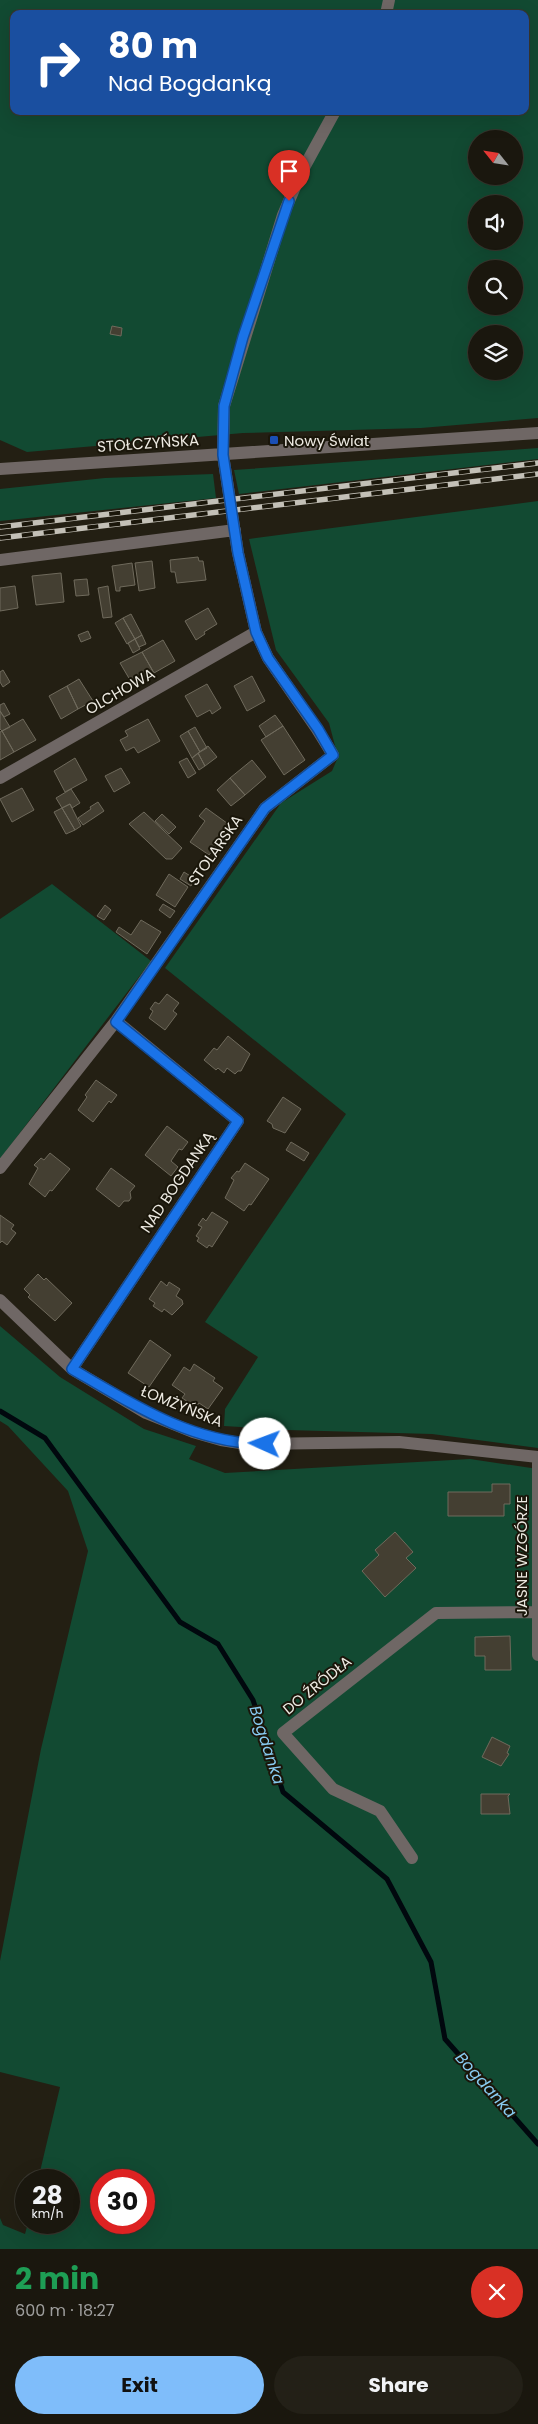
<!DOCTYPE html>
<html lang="en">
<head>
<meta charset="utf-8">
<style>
  :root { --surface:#1a170e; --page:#232017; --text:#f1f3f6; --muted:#9f9f9e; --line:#38362e; --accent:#7fbdfa }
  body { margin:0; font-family:Poppins,sans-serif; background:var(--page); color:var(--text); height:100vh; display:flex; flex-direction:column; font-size:19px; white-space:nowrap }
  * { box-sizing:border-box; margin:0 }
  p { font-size:16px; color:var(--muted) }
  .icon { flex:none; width:28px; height:28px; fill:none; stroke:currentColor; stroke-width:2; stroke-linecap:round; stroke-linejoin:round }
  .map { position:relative; height:2249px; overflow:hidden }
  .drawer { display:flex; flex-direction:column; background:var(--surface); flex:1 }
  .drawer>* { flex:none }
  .hud { position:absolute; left:10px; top:10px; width:519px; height:105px; border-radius:10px; box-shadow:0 5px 20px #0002,0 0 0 1px var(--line); background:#1a4fa0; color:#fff; overflow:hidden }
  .needle { width:32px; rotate:300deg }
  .tools { position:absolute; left:468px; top:130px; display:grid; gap:10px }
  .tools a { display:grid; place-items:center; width:55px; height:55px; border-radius:50%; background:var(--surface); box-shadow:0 5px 20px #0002,0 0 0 1px var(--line); font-size:25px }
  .speed { position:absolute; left:15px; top:2169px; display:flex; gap:10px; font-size:25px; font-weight:700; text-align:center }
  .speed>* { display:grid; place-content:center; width:65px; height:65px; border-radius:50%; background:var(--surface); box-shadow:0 5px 20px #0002,0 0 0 1px var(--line); line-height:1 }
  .speed small { font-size:12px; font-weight:400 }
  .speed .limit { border:8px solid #d22; background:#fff; color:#111 }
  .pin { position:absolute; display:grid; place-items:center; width:42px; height:42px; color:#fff; margin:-51px -21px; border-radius:50% 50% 50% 0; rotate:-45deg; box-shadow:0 0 5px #0007 }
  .pin .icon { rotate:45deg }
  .me { position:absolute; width:55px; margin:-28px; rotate:272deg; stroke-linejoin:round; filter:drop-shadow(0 0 4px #0008) }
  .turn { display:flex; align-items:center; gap:18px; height:105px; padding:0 15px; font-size:22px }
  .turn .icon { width:65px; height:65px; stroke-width:2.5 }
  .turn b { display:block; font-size:35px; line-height:42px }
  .round { display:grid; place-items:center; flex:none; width:52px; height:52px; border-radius:26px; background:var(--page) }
  .headline { display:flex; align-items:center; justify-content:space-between; height:85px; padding:0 15px }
  h1 { font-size:30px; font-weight:700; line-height:38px; color:#1e9e55 }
  .cta { display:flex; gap:10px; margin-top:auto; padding:10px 15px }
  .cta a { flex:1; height:58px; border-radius:30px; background:var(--accent); color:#111; font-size:20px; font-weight:700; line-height:58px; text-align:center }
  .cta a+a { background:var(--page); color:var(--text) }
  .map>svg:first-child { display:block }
  .green { fill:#124a32; fill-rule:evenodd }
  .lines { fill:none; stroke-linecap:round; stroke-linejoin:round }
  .stream { stroke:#01080e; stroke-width:5 }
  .building { fill:#443f32; stroke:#6f6a5c }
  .minor { stroke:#6f6765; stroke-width:12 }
  .rail-casing { stroke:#c3c0b7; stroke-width:5.5 }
  .rail { stroke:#1a160a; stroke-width:4; stroke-dasharray:11; stroke-linecap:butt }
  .route-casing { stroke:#114b97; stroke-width:12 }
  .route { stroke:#1a73e8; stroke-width:9 }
  .transit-dot { fill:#1a4fb4; stroke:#1a160a; stroke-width:2 }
  .labels { text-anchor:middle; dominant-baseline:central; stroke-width:4; stroke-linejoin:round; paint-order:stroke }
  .poi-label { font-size:15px; fill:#eeebe3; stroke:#1a160a; text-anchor:start }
  .street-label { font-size:15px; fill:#eeebe3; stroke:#1a160a }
  .water-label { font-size:16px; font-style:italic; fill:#88cbf1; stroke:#1a160a }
</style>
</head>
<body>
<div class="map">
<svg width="538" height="2249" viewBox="0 0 538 2249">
  <rect width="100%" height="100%" fill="#231f13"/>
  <path class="green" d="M0,0H538V418L421,428L243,433L27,452L0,440ZM14,14H525V111H14ZM476,139H514V176H476ZM476,204H514V241H476ZM476,269H514V306H476ZM476,334H514V371H476Z
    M538,448V459L239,494L234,470Z
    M213,474L216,498L0,521V489L105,478Z
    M538,501V1448L432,1434L287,1430L224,1426L225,1409L258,1357L205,1322L346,1114L165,968L281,803L332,771L338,757L329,723L276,650L249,539Z
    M52,884L151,961L0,1159V919Z
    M0,1326L60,1377L144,1429L196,1446L189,1459L225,1473L470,1459L538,1469V2249H0V2218L3,2225L25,2234L28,2223L69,2222V2180H38L60,2087L0,2072V1961L41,1749L88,1551L68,1491L8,1426L0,1421ZM101,2180H144V2222H101Z"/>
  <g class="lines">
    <path class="stream" d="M0,1411L45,1438L180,1622L218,1644L253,1700L283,1792L387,1879L431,1962L445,2039L538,2144"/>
  </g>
  <path class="building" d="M502,263V269H479L478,266Z
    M112,326L122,328L121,336L110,334Z
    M198,557L199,561H203L206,580L177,583L175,572H171L170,560Z
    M152,561L155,588L139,591L135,563Z
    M132,563L135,585L120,587V591H116L112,566Z
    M61,573L64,602L36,605L32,576Z
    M87,579L89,595L76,596L74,580Z
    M15,586L18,608L0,611V588Z
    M108,586L112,617L103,618L98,588Z
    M208,608L217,624L204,632L205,634L196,640L185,621Z
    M131,614L142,635L135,639L123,618Z
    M123,618L135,639L127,644L115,623Z
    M88,631L91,638L81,642L78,635Z
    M142,635L146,644L139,647L135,639Z
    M135,639L140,649L133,653L128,643Z
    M163,640L175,661L154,673L142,652Z
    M142,652L154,673L133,685L120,663Z
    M3,670L10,682L3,687L0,682V672Z
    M252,676L265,701L247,711L234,686Z
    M79,679L93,701L78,709L67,686Z
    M207,684L221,708L212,714L210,710L197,717L185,696Z
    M67,686L78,709L61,719L49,696Z
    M4,703L10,714L4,717L0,711V705Z
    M0,711L10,727L2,731L0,729Z
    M275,715L283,726L266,737L259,726Z
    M23,719L36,740L14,752L2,731Z
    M148,719L160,741L138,753L134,747L126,751L120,740L128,736L125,731Z
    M283,726L305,760L284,775L261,740Z
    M195,727L207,748L200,752L188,731Z
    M2,731L14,752L0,760V732Z
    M188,731L200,752L192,758L180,736Z
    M208,746L217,757L205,766L198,753Z
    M198,753L205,766L199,770L192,758Z
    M75,758L87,780L65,792L54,771Z
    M187,758L196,773L188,778L179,762Z
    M252,760L266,777L245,795L230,778Z
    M121,768L130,783L114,792L105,776Z
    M230,778L245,795L231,806L217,790Z
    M22,788L34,810L12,822L0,799Z
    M71,789L80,803L72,808L70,804L62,808L56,798Z
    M98,802L104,811L83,825L78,818L91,809L90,807Z
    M70,804L81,826L75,830L62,808Z
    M62,808L75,830L66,834L54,812Z
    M206,808L231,826L209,855L190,842L205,821L199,816Z
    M144,812L182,848L172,859H166L129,824Z
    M162,814L176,827L169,834L155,821Z
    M184,872L195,879L191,886L180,879Z
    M169,874L188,887L175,907L156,895Z
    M163,904L175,911L170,918L159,910Z
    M105,905L111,910L104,920L97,916Z
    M141,920L161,932L147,954L116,932L119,927L131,935Z
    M167,994L179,1003L173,1011L177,1014L165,1030L149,1018L153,1011L150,1009L155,1002L159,1004Z
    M228,1036L250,1054L241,1071H238L235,1074L227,1068L224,1073L218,1068L216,1070L204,1060L214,1048L217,1050Z
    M96,1080L117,1095L111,1103L109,1101L93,1122L78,1110L87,1097L85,1095Z
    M283,1097L301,1109L285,1133L273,1128L272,1124L267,1121Z
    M167,1126L188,1142L182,1150L179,1149L171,1161L178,1167L171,1176L145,1155Z
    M291,1142L309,1153L304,1161L286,1150Z
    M50,1153L70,1169L52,1191L50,1190L45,1197L29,1184L38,1168L34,1165L41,1158L44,1160Z
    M245,1163L269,1179L251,1205L249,1204L244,1211L225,1198L234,1180L231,1178L237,1171L239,1172Z
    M111,1168L135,1186L130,1192L131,1198L129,1201H124L119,1207L96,1189Z
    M212,1212L228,1222L212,1247L209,1245L207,1248L197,1241L199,1238L196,1236L202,1227L198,1225L203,1218L206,1221Z
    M0,1215L14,1225L11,1229L16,1233L7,1245L2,1241L0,1243Z
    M38,1274L44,1280L46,1278L72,1303L55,1321L28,1297L30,1295L24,1289Z
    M161,1281L167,1286L169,1282L180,1289L176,1296L182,1300L183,1304L172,1315L164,1309L162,1312L153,1306L155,1303L149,1299Z
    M150,1340L171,1355L149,1387L128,1373Z
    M194,1364L215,1378L213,1381L223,1388L208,1409L199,1403L196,1407L182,1398L185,1394L172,1385L184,1367L190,1371Z
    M492,1484H510V1504H504V1516H448V1492H492Z
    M395,1532L413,1552L406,1558L416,1568L385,1597L362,1571L379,1555L375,1550Z
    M510,1636L511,1670H485V1656H475V1637Z
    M492,1737L510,1746L507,1753L509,1754L501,1766L482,1757Z
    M481,1794H510L508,1796L510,1814H481Z"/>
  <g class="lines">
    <path class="minor" d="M386,14L389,0
      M0,469L538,433
      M0,560L235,530
      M0,778L256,632
      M0,1168L116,1021L265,808L333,755L317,729L268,658L256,632L238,553L223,455L224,406L283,215L301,173L335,111
      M0,1300L72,1369L146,1413L193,1432L221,1440L246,1444L399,1442L538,1457
      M72,1369L238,1121L116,1021
      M538,1457V1655
      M412,1858L380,1811L333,1789L283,1733L436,1613L537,1612"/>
    <defs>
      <path id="rail" d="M0,527L538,463
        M0,538L538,474"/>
    </defs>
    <use href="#rail" class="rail-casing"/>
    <use href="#rail" class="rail"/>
  </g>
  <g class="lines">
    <defs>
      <path id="route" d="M265,1444C193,1444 132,1404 72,1369L238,1121L116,1022L265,808L333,755L318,729L268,658L256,632L238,553L223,455L224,406L243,337L289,201"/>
    </defs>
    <use href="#route" class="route-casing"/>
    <use href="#route" class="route"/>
  </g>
  <rect class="transit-dot" x="269" y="435" width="10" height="10" rx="2.5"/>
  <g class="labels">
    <g class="poi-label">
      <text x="284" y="440">Nowy Świat</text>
    </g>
    <g class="street-label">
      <text transform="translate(148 443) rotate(-4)">STOŁCZYŃSKA</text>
      <text transform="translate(120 691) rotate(-30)">OLCHOWA</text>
      <text transform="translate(215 850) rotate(-55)">STOLARSKA</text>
      <text transform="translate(177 1182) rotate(-56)">NAD BOGDANKĄ</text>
      <text transform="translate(182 1406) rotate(22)">ŁOMŻYŃSKA</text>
      <text transform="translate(521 1556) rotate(-90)">JASNE WZGÓRZE</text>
      <text transform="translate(317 1685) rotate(-39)">DO ŹRÓDŁA</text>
    </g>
    <g class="water-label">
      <text transform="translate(267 1745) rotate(72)">Bogdanka</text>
      <text transform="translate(486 2085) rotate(48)">Bogdanka</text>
    </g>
  </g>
</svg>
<div class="tools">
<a><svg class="needle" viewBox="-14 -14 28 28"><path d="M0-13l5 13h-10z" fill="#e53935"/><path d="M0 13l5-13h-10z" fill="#9f9f9e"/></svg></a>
<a><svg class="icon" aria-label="sound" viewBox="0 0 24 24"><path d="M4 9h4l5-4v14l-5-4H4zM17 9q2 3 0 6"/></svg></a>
<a><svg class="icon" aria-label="search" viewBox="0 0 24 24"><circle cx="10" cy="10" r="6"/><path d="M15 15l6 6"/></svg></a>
<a><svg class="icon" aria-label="layers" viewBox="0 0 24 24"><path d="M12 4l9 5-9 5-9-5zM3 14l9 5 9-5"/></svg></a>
</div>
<div class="speed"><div>28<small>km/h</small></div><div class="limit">30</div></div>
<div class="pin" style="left:289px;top:201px;background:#d93025"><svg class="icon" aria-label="arrive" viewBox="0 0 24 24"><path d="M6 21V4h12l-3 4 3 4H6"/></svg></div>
<svg class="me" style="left:265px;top:1444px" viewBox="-20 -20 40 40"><circle r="19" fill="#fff"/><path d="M0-13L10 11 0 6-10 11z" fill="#1a73e8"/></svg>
<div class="hud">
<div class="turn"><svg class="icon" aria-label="right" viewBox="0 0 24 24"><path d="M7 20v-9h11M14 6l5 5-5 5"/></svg><div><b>80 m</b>Nad Bogdanką</div></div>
</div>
</div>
<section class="drawer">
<div class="headline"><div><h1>2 min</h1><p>600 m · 18:27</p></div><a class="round" style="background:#d93025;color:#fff"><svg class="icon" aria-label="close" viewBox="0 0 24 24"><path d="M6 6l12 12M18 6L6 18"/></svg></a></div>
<div class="cta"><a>Exit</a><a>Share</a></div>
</section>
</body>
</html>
